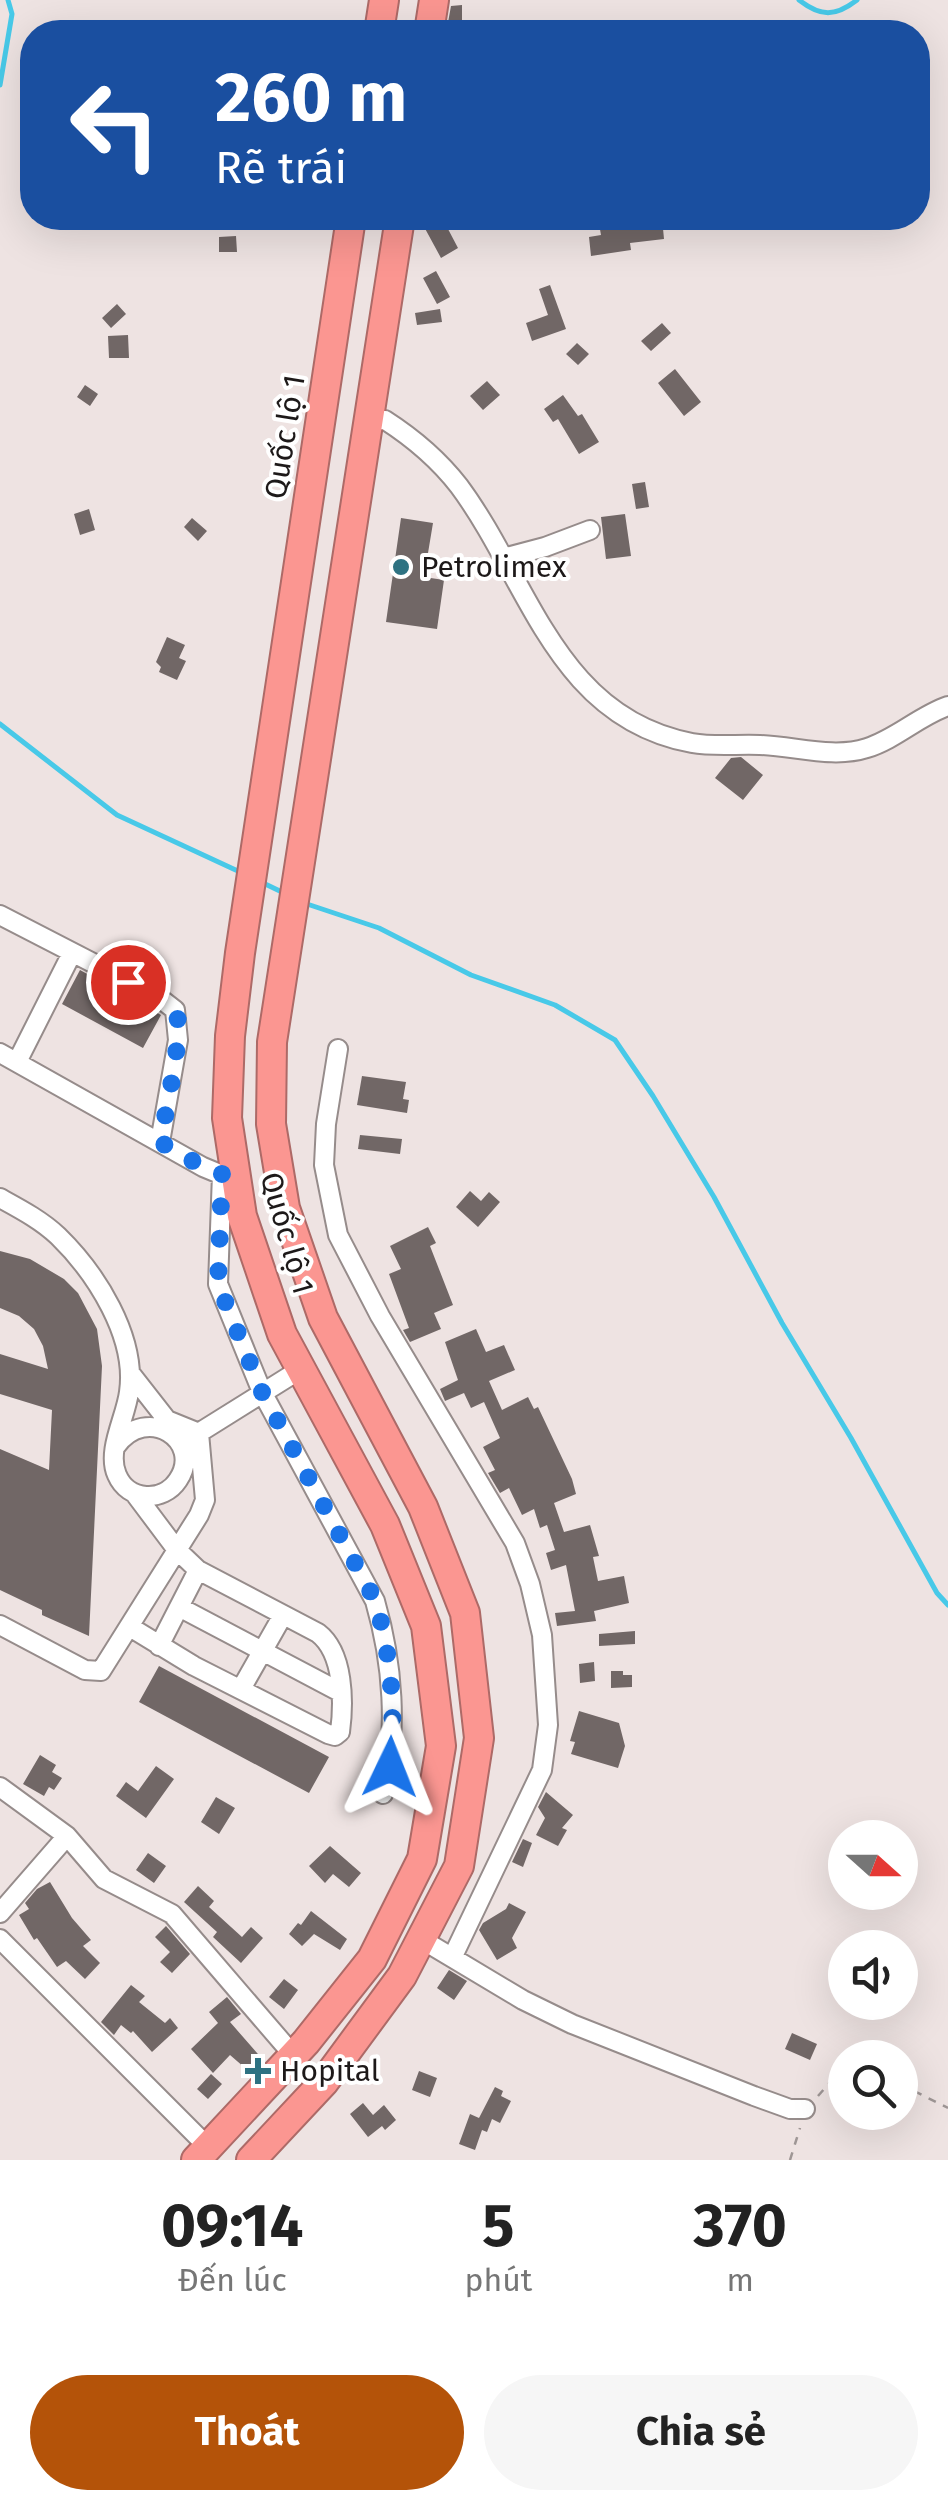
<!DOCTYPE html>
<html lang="vi">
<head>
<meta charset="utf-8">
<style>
  :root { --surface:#fff; --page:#f6f6f6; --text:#222; --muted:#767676; --accent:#b45309 }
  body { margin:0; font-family:"Fira Sans",sans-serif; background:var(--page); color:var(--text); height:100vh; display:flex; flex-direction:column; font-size:38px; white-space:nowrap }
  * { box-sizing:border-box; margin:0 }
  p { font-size:32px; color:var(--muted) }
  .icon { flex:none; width:55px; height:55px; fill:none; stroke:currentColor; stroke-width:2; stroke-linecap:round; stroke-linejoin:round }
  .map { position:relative; height:2160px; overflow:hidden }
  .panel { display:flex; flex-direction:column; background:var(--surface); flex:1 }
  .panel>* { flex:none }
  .top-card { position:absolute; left:20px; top:20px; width:910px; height:210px; border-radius:40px; box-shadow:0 10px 40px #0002; background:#1a4fa0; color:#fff; overflow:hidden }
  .needle { width:65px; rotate:111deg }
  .tools { position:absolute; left:828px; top:1820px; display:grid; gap:20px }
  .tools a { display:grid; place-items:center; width:90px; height:90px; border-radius:50%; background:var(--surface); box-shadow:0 10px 40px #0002; font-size:50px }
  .pin { position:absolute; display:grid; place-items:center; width:85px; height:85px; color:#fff; margin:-42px; border:5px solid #fff; border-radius:50%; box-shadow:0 2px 10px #0007 }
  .me { position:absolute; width:110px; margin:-55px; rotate:2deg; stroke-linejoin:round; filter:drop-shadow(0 0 8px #0008) }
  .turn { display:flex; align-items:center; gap:35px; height:210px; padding:0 30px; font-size:45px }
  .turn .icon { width:130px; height:130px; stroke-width:2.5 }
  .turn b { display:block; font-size:70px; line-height:85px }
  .eta { display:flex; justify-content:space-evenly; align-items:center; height:170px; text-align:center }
  .eta b { font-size:60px; font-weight:700; line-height:70px }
  .action { display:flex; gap:20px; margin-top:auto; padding:20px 30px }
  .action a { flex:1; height:115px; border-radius:60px; background:var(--accent); color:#fff; font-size:40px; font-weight:700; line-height:115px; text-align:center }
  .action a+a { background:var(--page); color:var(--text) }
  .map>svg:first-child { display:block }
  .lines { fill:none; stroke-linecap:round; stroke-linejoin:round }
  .stream { stroke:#48c9e8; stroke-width:5 }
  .building { fill:#716766 }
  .minor-casing { stroke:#968c8b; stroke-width:22 }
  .highway-casing { stroke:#ad6a67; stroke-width:32 }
  .path { stroke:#9e9695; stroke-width:2.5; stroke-dasharray:8 8; stroke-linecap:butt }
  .minor { stroke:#fff; stroke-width:18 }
  .highway { stroke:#fb9691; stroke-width:28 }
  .route { stroke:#1a73e8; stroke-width:18; stroke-dasharray:0 32.4 }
  .poi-dot { fill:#2e7282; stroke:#fff; stroke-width:4 }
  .labels { text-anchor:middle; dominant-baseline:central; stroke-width:8; stroke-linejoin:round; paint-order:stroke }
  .street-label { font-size:30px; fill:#1d1919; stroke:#fff }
  .poi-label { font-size:30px; fill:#1d1919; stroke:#fff; text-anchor:start }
</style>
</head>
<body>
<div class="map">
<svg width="948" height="2160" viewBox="0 0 948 2160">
  <rect width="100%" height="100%" fill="#eee3e2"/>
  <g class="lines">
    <path class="stream" d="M799,0C821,17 835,17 857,0
      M0,85L12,14L8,0
      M0,724L117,815L240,872
      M259,881L286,894
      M304,903L379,928L471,975L555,1005L615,1040L653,1096L714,1197L782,1323L851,1438L937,1593L948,1605"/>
  </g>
  <path class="building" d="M462,5V28H447L451,6Z
    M432,218H471L448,229L458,248L441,258L422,223Z
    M598,218H662L664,239L630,243L631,250L591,256L589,237L601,235Z
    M236,236L237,252H219V237Z
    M436,271L450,297L437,304L423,278Z
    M550,285L566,329L532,341L526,323L548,315L539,289Z
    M117,304L126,314L111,328L102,318Z
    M440,309L442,322L417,325L415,313Z
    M662,323L671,333L651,351L641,341Z
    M128,335L129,358H109L108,336Z
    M577,343L589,354L578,365L566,354Z
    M675,369L701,402L684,416L658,383Z
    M487,381L500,395L483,410L470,396Z
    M85,385L98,394L90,406L77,397Z
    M563,395L578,416L582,414L599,442L579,454L558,419L553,422L544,409Z
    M645,482L649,507L636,509L632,484Z
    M89,509L95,530L80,535L74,514Z
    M625,514L631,556L606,559L601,517Z
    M192,518L207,531L198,541L184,527Z
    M401,518L433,523L424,577L444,580L437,629L386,622Z
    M167,637L185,645L179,658L186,661L177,680L159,672L161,667L156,662Z
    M741,757L763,775L743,800L715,778L731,758Z
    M80,970L161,1015L143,1048L62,1004Z
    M362,1076L406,1082L403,1099L409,1100L407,1113L357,1105Z
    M360,1135L402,1139L400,1154L358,1149Z
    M470,1191L481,1201L489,1192L500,1202L478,1227L456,1207Z
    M428,1227L436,1243L430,1246L453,1305L434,1313L441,1329L410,1342L403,1330L409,1328L389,1274L401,1269L390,1246Z
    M0,1251L30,1259L64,1279L78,1293L97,1329L102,1366L89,1636L42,1615V1610L0,1590V1449L49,1470L52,1410L0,1394V1354L48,1369L43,1346L34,1329L19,1316L0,1308Z
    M476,1329L486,1352L504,1345L515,1370L489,1381L502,1410L528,1397L534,1409L538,1407L572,1479L576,1494L554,1503L564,1532L590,1525L599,1556L593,1557L598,1581L624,1576L629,1603L594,1611L596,1621L557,1626L555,1613L575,1611L566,1565L551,1570L546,1553L555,1550L547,1525L540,1528L534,1509L522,1515L509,1488L500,1493L488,1473L495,1470L483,1447L500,1438L484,1402L471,1408L464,1393L445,1401L440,1389L458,1380L445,1342Z
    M635,1631V1644L599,1646V1634Z
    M594,1662L595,1681L580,1683L579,1664Z
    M159,1666L329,1757L309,1793L139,1702Z
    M611,1671H623V1675H632V1687L611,1688Z
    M579,1711L619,1723L625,1746L618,1768L571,1754L575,1742L570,1741Z
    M40,1755L56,1765L52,1772L62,1778L54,1790L49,1787L44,1796L23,1784Z
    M156,1766L174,1779L146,1818L116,1796L126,1782L138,1791Z
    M546,1792L573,1815L562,1828L567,1830L558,1846L536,1835L545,1818L538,1807Z
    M216,1797L235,1808L219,1834L201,1822Z
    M523,1839L532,1843L523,1867L512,1862Z
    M330,1846L361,1873L349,1887L333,1874L325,1883L309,1866Z
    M148,1853L166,1866L154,1883L136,1870Z
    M50,1882L72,1918L91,1940L83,1946L100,1963L85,1979L66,1961L57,1967L37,1938L34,1940L19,1915L29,1909L25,1903L37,1889Z
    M198,1886L214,1901L209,1907L242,1937L251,1927L263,1938L241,1963L213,1937L217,1932L184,1902Z
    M509,1903L526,1912L512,1938L517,1948L497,1960L479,1930L483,1923L506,1909Z
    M311,1911L347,1939L340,1950L314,1934L302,1946L289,1934L298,1923L301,1925Z
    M166,1926L190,1954L172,1973L160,1962L170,1952L155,1937Z
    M449,1970L467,1981L454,2000L437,1988Z
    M284,1979L298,1990L284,2009L269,1997Z
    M131,1985L145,1996L139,2002L165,2023L170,2018L178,2028L152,2052L133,2031L131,2033L121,2025L114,2035L101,2022Z
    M227,1997L241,2014L230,2022L264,2061L252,2074L230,2055L213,2073L191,2049L218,2023L209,2012Z
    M792,2033L817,2044L810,2060L785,2049Z
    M419,2071L437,2078L430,2097L412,2090Z
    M211,2074L222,2084L208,2099L197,2089Z
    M495,2087L503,2091L501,2096L511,2101L500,2123L492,2119L487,2132L482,2130L475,2150L459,2144L470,2114L479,2118Z
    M363,2103L373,2115L384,2105L396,2120L385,2130L382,2126L368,2137L350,2114Z"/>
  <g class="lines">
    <defs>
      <path id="minor" d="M368,421L385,420C413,438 438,459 459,486C529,580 556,718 692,743C714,747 737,744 760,745C795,746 833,759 867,748C896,739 919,716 948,706
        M503,558L545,547L590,530
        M0,915L157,996L175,1010L178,1040L160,1142
        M338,1049L326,1124L324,1165L338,1235L380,1316L515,1543L530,1584L542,1635L548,1725L542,1770L453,1956
        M0,1053L203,1167L232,1179
        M17,1062L72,953
        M222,1174L218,1284L262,1392L375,1601C393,1663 398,1731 383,1794
        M0,1198C20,1209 41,1220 58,1236C96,1273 137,1337 129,1392C126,1417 106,1451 117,1475C128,1501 163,1503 178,1480C204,1441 147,1403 116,1446
        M189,1439L301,1369
        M179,1607L340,1692
        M0,1625L85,1670L101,1671L199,1515L205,1500L199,1433L167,1420L131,1374
        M130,1627L194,1666L328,1734L335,1736L340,1732C344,1702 344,1653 318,1633L198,1570L177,1550L135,1494
        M159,1646L198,1570
        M241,1689L283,1615
        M0,1787L67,1836L104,1879L172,1914L294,2056
        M0,1913L67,1836
        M0,1939L208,2147
        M421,1939L523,2000L572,2024L754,2096L790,2109H805"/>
      <path id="highway" d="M379,32L384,0
        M429,32L434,0
        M196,2160L306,2042L372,1959L422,1859L441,1746L426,1626L385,1525L282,1334L242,1216L227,1118L230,1036L240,953L351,218
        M251,2160L324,2082L402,1976L459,1866L479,1738L465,1613L423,1507L323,1318L285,1208L271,1124L272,1042L400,218"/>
    </defs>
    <use href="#minor" class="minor-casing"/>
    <use href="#highway" class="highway-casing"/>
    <path class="path" d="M900,2084L948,2108
      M818,2096L832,2080L845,2071
      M790,2160L800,2128"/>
    <use href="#minor" class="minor"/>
    <use href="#highway" class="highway"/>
  </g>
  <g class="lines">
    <path class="route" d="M128,982C143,989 166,997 175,1010C186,1026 164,1119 160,1142L203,1167L222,1174L218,1284L262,1392L375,1600C391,1653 396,1712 390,1767"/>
  </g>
  <g class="poi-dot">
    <circle cx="401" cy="567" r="10"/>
    <path d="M253 2056h10v10h10v10h-10v10h-10v-10h-10v-10h10z"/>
  </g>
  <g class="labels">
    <g class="street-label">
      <text transform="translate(285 437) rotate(-81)">Quốc lộ 1</text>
      <text transform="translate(287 1233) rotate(74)">Quốc lộ 1</text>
    </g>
    <g class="poi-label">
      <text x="421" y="567">Petrolimex</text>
      <text x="280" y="2071">Hopital</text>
    </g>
  </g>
</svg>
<div class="tools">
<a><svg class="needle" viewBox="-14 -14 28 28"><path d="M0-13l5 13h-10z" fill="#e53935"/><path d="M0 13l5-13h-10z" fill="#767676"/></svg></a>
<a><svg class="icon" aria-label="sound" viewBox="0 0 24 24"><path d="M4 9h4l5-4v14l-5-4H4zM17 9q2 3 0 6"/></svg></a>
<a><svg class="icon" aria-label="search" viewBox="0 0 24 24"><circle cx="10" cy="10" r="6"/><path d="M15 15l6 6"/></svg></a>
</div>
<div class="pin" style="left:128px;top:982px;background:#d93025"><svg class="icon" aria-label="arrive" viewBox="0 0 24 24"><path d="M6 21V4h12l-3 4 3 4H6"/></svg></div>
<svg class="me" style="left:390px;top:1767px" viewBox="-20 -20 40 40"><path d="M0-17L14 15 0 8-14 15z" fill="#1a73e8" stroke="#fff" stroke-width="4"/></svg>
<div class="top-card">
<div class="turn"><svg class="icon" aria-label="left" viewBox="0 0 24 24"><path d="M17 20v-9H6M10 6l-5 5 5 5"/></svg><div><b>260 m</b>Rẽ trái</div></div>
</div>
</div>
<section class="panel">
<div class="eta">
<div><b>09:14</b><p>Đến lúc</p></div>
<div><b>5</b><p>phút</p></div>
<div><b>370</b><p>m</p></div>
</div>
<div class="action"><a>Thoát</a><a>Chia sẻ</a></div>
</section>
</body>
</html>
